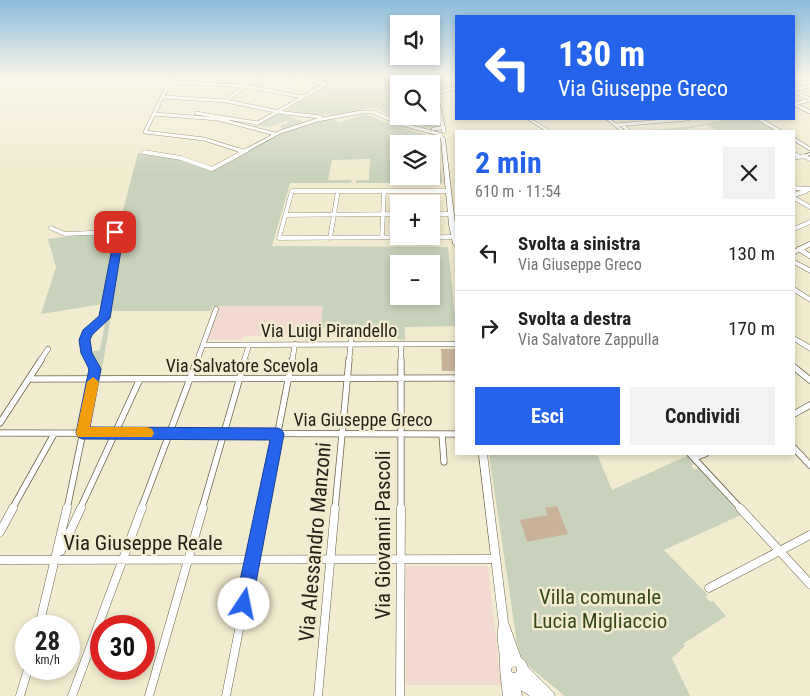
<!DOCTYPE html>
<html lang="it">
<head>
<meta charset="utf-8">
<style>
  :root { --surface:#fff; --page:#f2f2f2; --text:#222; --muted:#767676; --line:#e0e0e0; --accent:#2563eb }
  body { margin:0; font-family:"Roboto Condensed",sans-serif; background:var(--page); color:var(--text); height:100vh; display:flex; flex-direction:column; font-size:19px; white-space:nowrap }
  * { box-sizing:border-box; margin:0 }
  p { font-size:16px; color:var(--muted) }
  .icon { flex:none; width:28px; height:28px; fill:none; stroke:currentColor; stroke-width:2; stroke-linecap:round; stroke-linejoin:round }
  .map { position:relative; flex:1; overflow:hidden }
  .drawer { position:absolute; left:455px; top:130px; width:340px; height:325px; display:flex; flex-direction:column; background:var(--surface); border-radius:0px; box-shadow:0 2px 8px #0003 }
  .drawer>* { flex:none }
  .banner { position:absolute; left:455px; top:15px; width:340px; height:105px; border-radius:0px; box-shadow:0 2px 8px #0003; background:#2563eb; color:#fff; overflow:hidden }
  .tools { position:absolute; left:390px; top:15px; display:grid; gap:10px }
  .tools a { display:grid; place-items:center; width:50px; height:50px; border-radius:0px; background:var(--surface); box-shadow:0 2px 8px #0003; font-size:25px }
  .speed { position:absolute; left:15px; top:615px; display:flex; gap:10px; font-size:25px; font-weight:700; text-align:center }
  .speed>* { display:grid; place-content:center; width:65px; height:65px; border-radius:50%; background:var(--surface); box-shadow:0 2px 8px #0003; line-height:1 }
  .speed small { font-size:12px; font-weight:400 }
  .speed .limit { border:8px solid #d22; background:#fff; color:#111 }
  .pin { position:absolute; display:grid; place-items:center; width:42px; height:42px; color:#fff; margin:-21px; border-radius:10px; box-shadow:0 2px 8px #0006 }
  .me { position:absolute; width:55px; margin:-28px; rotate:11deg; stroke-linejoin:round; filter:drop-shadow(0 0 4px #0008) }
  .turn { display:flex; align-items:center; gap:18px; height:105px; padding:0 20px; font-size:22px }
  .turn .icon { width:65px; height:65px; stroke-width:2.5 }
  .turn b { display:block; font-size:35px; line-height:42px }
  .round { display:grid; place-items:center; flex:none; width:52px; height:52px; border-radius:0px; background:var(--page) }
  .overview { display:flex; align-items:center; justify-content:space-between; height:85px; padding:0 20px }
  h1 { font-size:30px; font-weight:700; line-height:38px; color:var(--accent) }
  .cta { display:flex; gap:10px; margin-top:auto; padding:10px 20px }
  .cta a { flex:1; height:58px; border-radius:0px; background:var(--accent); color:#fff; font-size:20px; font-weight:700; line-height:58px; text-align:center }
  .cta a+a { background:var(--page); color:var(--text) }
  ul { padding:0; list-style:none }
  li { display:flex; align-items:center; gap:15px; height:75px; padding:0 20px; border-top:1px solid var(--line) }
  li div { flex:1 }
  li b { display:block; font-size:19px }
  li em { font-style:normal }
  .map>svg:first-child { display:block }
  .education { fill:#f3dad1 }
  .green { fill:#c9d2bb; fill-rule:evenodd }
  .building { fill:#c8b398 }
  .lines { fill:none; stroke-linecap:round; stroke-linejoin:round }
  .street-far4-casing { stroke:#68634a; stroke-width:4 }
  .street-far3-casing { stroke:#68634a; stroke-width:4.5 }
  .street-far2-casing { stroke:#68634a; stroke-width:5.5 }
  .street-far1-casing { stroke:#68634a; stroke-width:7 }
  .street-casing { stroke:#68634a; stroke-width:9 }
  .secondary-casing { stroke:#68634a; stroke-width:1 }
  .street-far4 { stroke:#fff; stroke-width:3 }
  .street-far3 { stroke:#fff; stroke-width:4 }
  .street-far2 { stroke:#fff; stroke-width:4.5 }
  .street-far1 { stroke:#fff; stroke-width:5.5 }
  .street { stroke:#fff; stroke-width:8 }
  .secondary { fill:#fff; fill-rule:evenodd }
  .route { fill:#2563eb; stroke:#184099 }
  .slow { fill:#f59e0b }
  .labels { text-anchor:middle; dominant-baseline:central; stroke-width:5; stroke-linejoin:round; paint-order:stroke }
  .street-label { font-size:18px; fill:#252318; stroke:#f1ebcf }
  .near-street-label { font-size:21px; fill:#252318; stroke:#f1ebcf }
  .near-park-label { font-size:21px; fill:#384817; stroke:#f1ebcf }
</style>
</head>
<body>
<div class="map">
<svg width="810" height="696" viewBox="0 0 810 696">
  <rect width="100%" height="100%" fill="#f1ebcf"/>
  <path class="education" d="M220,306H323L321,328L318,329L316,340L313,338L312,340H301L296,336H244L242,340H208Z
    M406,566H488L501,685H406Z"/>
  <path class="green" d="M300,77H439L429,79L430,84H399V116H431V90L438,126L427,127L402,121L373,107L345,115L312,114L286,110L330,84Z
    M279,113L304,122L283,129L280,126L286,124L290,119L270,127L257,126Z
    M365,114L387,123L437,138L442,183H356V180H369L370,159L332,160L328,180H352L351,183H290L272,246L448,247L456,326L405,327V340L397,339V327L321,328L323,306H213L211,311H112L101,374L89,352L100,350L121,239L118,229L138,153L174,158L211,171C250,149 289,125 334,118L338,123ZM399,144H431V176H399ZM399,264H431V296H399Z
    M729,119H755L776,131H717L706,125L678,131H643L694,126Z
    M102,232L111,234L115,238L103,304L41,314L56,267L48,239Z
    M489,454H597L612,490L687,456L694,464L691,466L694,470L698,468L741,515L664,550L708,595L705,596L710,602L713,601L726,616L683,644L685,646L672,658L690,696H565L532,669L521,656L517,643Z"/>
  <path class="building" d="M441,349H456V371H442Z
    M557,506L568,534L527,542L520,520L548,515L545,508Z"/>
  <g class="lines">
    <defs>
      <path id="street-far4" d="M172,77L145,132L204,139L242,151
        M293,77L326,84
        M170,82L245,86L303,97
        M794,90L810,86
        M794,92L810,99
        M435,93L456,88
        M164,97L226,101L285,113L321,117
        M226,101L256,77
        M794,104L810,112
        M794,104L810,100
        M196,113L258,123
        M154,114L218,119L275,134
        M759,119L780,131
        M256,124L326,84
        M616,125L688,119
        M622,125L629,131
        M433,129L440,128
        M794,139L810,149
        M245,151L280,132L317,120L362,112H373L401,124L439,134"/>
      <path id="street-far3" d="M239,150L242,151
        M144,152L181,158L212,169L247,150
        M794,154L800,157
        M803,156L810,159
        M794,188L810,189
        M448,191H292L279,238L455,237
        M794,195L806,191
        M794,198L810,207
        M431,214H451
        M285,215L399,214
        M51,228L65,234L115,232L118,238L117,244
        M794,229L810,222
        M382,237L384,191
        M330,238L338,191"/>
      <path id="street-far2" d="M799,249L810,256
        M794,252L810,244
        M203,345L456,344
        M40,361L48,349
        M91,361L85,349V339L105,315L117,243
        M197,361L216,309
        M244,361L249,345
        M292,361L295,344
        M349,361L352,331
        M401,361V344"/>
      <path id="street-far1" d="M794,367L810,380
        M29,379L456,378
        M794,414L810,405
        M0,423L41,360
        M0,433L456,434
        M442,434L444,462
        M794,448L810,465
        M690,454L741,509
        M694,458L705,454
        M12,509L54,434
        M67,509L94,379L90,360
        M80,509L140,379
        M141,509L197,360
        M202,509L245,360
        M263,509L292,360
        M335,509L349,360
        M401,509V360"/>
      <path id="street" d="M740,508L810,584
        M0,532L13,508
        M61,551L81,508
        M0,560L495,559
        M709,588L810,535
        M39,626L67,508
        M20,696L28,669
        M72,696L142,508
        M149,696L203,508
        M226,696L263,508
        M318,696L335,508
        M400,696L401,508"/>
      <path id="secondary" d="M442,77H448L435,82L446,132L444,133L442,132L431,81Z
        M527,119H531L551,131H546Z
        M606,119H610L625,131H621Z
        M439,133H441L445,139L456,232V246L453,244L449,225L441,139L438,134Z
        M810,153V155L794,160V158Z
        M794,260L810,268V273L794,264Z
        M794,287L810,297V302L794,292Z
        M794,336L810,345V351L794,341Z
        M479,454H487L508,622L521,658L525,661L528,667L553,692L555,696H530L521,690L522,696H503C502,685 500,675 500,664C501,651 495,639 499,625ZM515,666L517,668V671L515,673H513L511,671V669L513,667Z"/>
    </defs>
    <use href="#street-far4" class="street-far4-casing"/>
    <use href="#street-far3" class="street-far3-casing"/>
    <use href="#street-far2" class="street-far2-casing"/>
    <use href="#street-far1" class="street-far1-casing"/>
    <use href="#street" class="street-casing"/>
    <use href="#secondary" class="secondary-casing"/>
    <use href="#street-far4" class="street-far4"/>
    <use href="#street-far3" class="street-far3"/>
    <use href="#street-far2" class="street-far2"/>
    <use href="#street-far1" class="street-far1"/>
    <use href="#street" class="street"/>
    <use href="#secondary" class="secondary"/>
  </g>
  <linearGradient id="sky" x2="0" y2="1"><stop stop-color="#8abbdb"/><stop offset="0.44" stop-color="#f9f6e9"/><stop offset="1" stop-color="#f9f6e9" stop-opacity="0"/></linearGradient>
  <rect width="810" height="175" fill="url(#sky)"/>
  <path class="route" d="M115,230L118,231L123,238L110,318L92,335L90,340L92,353L101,369L90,427L278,428L282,430L284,434L252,604L250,610L244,613L238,610L235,604L270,440L82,439L78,437L76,433L89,369L81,353L79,340L83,330L99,316L114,238L110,232Z"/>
  <path class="slow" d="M93,377L99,382L90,427H147L152,429L154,433L152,437H78L76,433L87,382Z"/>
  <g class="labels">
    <g class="street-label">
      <text x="329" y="330">Via Luigi Pirandello</text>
      <text x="242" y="365">Via Salvatore Scevola</text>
      <text x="363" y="419">Via Giuseppe Greco</text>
    </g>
    <g class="near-street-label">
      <text transform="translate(383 535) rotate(-90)">Via Giovanni Pascoli</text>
      <text transform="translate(315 542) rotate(-85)">Via Alessandro Manzoni</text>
      <text x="143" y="543">Via Giuseppe Reale</text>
    </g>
    <g class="near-park-label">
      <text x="600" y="597">Villa comunale<tspan x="600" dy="24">Lucia Migliaccio</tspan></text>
    </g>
  </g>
</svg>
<div class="tools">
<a><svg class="icon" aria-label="sound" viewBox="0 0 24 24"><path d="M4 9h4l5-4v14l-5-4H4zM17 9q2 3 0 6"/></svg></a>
<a><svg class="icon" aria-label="search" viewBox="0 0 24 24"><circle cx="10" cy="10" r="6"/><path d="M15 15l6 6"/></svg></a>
<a><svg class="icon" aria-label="layers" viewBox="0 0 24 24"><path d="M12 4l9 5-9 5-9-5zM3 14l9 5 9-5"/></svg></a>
<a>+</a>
<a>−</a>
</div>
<div class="speed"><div>28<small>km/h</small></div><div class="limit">30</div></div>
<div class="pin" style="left:115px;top:232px;background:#d93025"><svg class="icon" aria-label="arrive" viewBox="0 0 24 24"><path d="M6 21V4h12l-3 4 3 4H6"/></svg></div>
<svg class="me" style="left:244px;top:604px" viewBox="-20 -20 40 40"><circle r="19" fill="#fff"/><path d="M0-13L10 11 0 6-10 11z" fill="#2563eb"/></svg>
<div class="banner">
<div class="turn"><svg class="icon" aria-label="left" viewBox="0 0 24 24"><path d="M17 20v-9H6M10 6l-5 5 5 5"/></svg><div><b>130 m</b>Via Giuseppe Greco</div></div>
</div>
<section class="drawer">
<div class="overview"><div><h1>2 min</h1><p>610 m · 11:54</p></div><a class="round"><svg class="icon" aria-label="close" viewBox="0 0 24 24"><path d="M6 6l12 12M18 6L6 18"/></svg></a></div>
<ul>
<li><svg class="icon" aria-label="left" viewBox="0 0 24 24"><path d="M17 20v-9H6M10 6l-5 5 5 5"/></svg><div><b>Svolta a sinistra</b><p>Via Giuseppe Greco</p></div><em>130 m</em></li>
<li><svg class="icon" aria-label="right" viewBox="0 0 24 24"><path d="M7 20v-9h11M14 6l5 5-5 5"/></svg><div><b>Svolta a destra</b><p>Via Salvatore Zappulla</p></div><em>170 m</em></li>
</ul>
<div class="cta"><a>Esci</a><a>Condividi</a></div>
</section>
</div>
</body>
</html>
